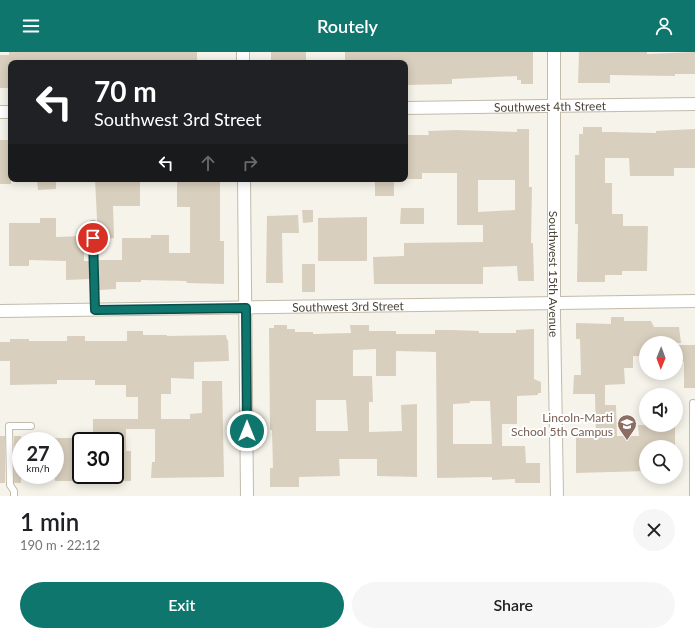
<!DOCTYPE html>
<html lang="en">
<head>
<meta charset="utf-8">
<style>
  :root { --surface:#fff; --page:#f6f6f6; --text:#202124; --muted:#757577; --accent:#0f766e }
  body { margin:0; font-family:Lato,sans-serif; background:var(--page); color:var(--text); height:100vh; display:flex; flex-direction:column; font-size:15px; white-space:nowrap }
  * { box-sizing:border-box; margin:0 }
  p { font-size:13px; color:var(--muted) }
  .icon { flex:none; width:22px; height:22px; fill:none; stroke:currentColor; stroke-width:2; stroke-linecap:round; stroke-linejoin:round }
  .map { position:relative; height:444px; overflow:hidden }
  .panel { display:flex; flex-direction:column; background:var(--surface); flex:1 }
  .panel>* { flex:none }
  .top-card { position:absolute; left:8px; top:8px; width:400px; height:122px; border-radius:8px; box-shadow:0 2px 10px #0003; background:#202124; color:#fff; overflow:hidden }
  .needle { width:26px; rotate:181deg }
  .buttons { position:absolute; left:639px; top:284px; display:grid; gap:8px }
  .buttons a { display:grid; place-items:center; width:44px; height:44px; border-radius:50%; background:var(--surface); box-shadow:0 2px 10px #0003; font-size:20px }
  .speed { position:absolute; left:12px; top:380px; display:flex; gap:8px; font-size:20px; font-weight:700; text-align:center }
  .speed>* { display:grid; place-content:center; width:52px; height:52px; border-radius:50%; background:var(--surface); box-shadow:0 2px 10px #0003; line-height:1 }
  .speed small { font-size:10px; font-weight:400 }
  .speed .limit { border:2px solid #111; border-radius:6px; background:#fff; color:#111 }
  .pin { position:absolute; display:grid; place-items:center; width:34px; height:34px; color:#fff; margin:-17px; border:2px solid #fff; border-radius:50%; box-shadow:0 1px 4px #0007 }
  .me { position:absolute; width:44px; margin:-22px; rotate:0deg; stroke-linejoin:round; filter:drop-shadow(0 0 3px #0008) }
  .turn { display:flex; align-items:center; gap:14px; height:84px; padding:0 20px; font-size:18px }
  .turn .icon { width:52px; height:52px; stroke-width:2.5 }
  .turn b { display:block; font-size:28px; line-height:34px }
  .lanes { display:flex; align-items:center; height:38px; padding:0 20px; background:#0003; justify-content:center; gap:20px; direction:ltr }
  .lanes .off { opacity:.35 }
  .round { display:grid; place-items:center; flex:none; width:42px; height:42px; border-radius:21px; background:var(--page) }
  .headline { display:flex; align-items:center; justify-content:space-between; height:68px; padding:0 20px }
  h1 { font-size:24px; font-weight:600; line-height:30px }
  .cta { display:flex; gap:8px; margin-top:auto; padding:8px 20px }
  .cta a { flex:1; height:46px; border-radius:24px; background:var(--accent); color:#fff; font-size:16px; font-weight:600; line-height:46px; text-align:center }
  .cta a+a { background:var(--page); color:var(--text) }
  header { display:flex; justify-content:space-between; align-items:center; height:52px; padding:0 20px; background:var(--accent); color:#fff; font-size:18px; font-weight:600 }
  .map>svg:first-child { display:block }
  .building { fill:#d9cfbe; fill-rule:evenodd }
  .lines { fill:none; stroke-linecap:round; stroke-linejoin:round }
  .lane-casing { stroke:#c3bbab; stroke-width:8 }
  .street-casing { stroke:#c3bbab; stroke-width:14 }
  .lane { stroke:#fff; stroke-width:6 }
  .street { stroke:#fff; stroke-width:12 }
  .route-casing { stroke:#0a4d48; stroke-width:10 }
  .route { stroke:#0f766e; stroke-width:7 }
  .labels { text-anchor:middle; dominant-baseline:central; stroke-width:4; stroke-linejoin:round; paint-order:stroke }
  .street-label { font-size:12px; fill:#4b4437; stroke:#fff }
  .education-label { font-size:12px; fill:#785e54; stroke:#fff; text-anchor:end }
</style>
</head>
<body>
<header><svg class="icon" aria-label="menu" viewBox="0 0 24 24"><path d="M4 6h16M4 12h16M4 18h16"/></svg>Routely<svg class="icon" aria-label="person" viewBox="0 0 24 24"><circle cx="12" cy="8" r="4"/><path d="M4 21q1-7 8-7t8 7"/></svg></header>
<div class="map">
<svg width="695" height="444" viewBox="0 0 695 444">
  <rect width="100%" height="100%" fill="#f6f3ea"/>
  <path class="building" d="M9,0H197V11H11V36H0V3H9Z
    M271,0H306V11H271Z
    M345,0H533V32H521V28H517V24L452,27V32L405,33V11H345Z
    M579,0H647V2L695,0V22H675V24L610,23V31H578Z
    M583,75H602V80H612L656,81V79L695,77V116H674V124H630L629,106H605V131H612V162H623V174H648L647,219H622V223H605V230H577L578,172H575V103H579V82H583Z
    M517,77H529V135H532L531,191H533L534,229H518L517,214L483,215V232H374L373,205L404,204V191L483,190V173H457V121H422V127H405V83H429L428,79L457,78L517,80ZM478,128H515V158L478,160Z
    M0,88H11V132H0Z
    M37,127H56V137L38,138Z
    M95,127H140V154H113L114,186L98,187Z
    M177,127H220V189H224V232L187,231L186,229L141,228V230H116V237L99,238L98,208H122V186H151V183H169V201H190V155H177Z
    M375,127H394V144H375Z
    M401,156H424V172H400Z
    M302,158H313V170L303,171Z
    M298,163L299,181H282L283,231H266L267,164Z
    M367,165V209H318V166Z
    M40,166H56V185L84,184V209H89L90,227L66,228V209L29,208V214H9V171H40Z
    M302,212H315V240H302Z
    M611,265H624V269H651L654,275H679L681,291H646V304H633V316H624L625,332L605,333V353H616L617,384H639L638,373H675V393L646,395V419L576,421V384H596L595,342H573L574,323H581L580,287H576V271L611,272Z
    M274,273H287V277H295V280H313V282L351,281L350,273H369V279H396V282H435V278H452L479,279V281H516V278L534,277V327L541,330V341H538V343L517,344V372H502V394H525L526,411H540V431H515V427L492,428V425L437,426L436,300L396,299V324H376V297L353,298V324H372L373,350H369V380L402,379L401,353L417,352V425L377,424V407H339L340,424L299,425V435H270V416H273L272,378H270L269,276H274ZM316,348H346L348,379H316ZM470,349H490L492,392H453V352L470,351Z
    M127,279H143V283H167V284L226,283L227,288H228L229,309L194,310V327L171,326V342H161V367H190V362L202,361V329H222L224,425L151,426L152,410H155V377H126V399H131V429H115V389H93V367H138V345H126V333H95V328H57V332L10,333V309H0V290H10V287H29V289H67V284H85V289H127Z
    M676,293H695V336H684V310H676Z
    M0,384H5V431H0Z
    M14,384H21V431H14Z
    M55,386H81V429H55Z"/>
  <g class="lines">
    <defs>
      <path id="lane" d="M93,172L95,258
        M14,444V439L10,433L9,374H31
        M693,444V351"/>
      <g id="street">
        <path d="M243,0V11"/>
        <path id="s1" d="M554,0V263L557,444"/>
        <path id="s2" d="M405,56L695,52"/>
        <path d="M0,60H11"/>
        <path d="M244,127L247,444"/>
        <path id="s3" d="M0,259L695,249"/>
      </g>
    </defs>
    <use href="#lane" class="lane-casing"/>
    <use href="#street" class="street-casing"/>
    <use href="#lane" class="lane"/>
    <use href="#street" class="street"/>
  </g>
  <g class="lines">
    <defs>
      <path id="route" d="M93,186L95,258L246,256L247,379"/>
    </defs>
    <use href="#route" class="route-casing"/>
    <use href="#route" class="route"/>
  </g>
  <defs>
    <symbol id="school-pin" viewBox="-11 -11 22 30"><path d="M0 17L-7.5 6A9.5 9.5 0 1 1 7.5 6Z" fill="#8d6e63" stroke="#fff"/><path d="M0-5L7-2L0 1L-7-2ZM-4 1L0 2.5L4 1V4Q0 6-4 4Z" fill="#fff"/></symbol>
  </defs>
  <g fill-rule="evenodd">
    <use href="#school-pin" x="616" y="361" width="22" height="30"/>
  </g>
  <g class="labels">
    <g class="street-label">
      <text stroke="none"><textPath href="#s2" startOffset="145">Southwest 4th Street</textPath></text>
      <text stroke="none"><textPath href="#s1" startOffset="222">Southwest 15th Avenue</textPath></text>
      <text stroke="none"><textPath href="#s3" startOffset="348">Southwest 3rd Street</textPath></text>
    </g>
    <g class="education-label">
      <text x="613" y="365">Lincoln-Marti<tspan x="613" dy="14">School 5th Campus</tspan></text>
    </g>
  </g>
</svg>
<div class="buttons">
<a><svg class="needle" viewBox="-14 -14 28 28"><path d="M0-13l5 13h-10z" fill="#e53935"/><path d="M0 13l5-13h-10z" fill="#757577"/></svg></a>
<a><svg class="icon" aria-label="sound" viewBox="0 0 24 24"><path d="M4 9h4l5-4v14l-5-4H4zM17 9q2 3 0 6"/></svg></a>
<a><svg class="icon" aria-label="search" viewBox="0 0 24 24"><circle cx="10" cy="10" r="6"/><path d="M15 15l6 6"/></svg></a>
</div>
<div class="speed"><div>27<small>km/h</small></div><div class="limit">30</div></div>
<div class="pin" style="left:93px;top:186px;background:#d93025"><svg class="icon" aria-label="arrive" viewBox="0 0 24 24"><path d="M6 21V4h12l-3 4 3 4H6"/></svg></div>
<svg class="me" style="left:247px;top:379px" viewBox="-20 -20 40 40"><circle r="17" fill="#0f766e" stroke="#fff" stroke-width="3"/><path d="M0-11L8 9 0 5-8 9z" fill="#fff"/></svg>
<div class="top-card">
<div class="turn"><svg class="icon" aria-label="left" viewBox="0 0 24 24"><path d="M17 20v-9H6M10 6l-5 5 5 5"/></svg><div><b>70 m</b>Southwest 3rd Street</div></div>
<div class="lanes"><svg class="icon" aria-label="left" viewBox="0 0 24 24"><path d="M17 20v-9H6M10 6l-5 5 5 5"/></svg><svg class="icon off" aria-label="ahead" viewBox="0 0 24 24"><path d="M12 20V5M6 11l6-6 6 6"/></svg><svg class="icon off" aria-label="right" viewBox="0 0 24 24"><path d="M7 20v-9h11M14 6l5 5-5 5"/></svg></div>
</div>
</div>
<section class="panel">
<div class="headline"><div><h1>1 min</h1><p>190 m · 22:12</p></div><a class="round"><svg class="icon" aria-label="close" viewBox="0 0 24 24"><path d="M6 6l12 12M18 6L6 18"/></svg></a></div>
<div class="cta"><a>Exit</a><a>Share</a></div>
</section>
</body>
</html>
